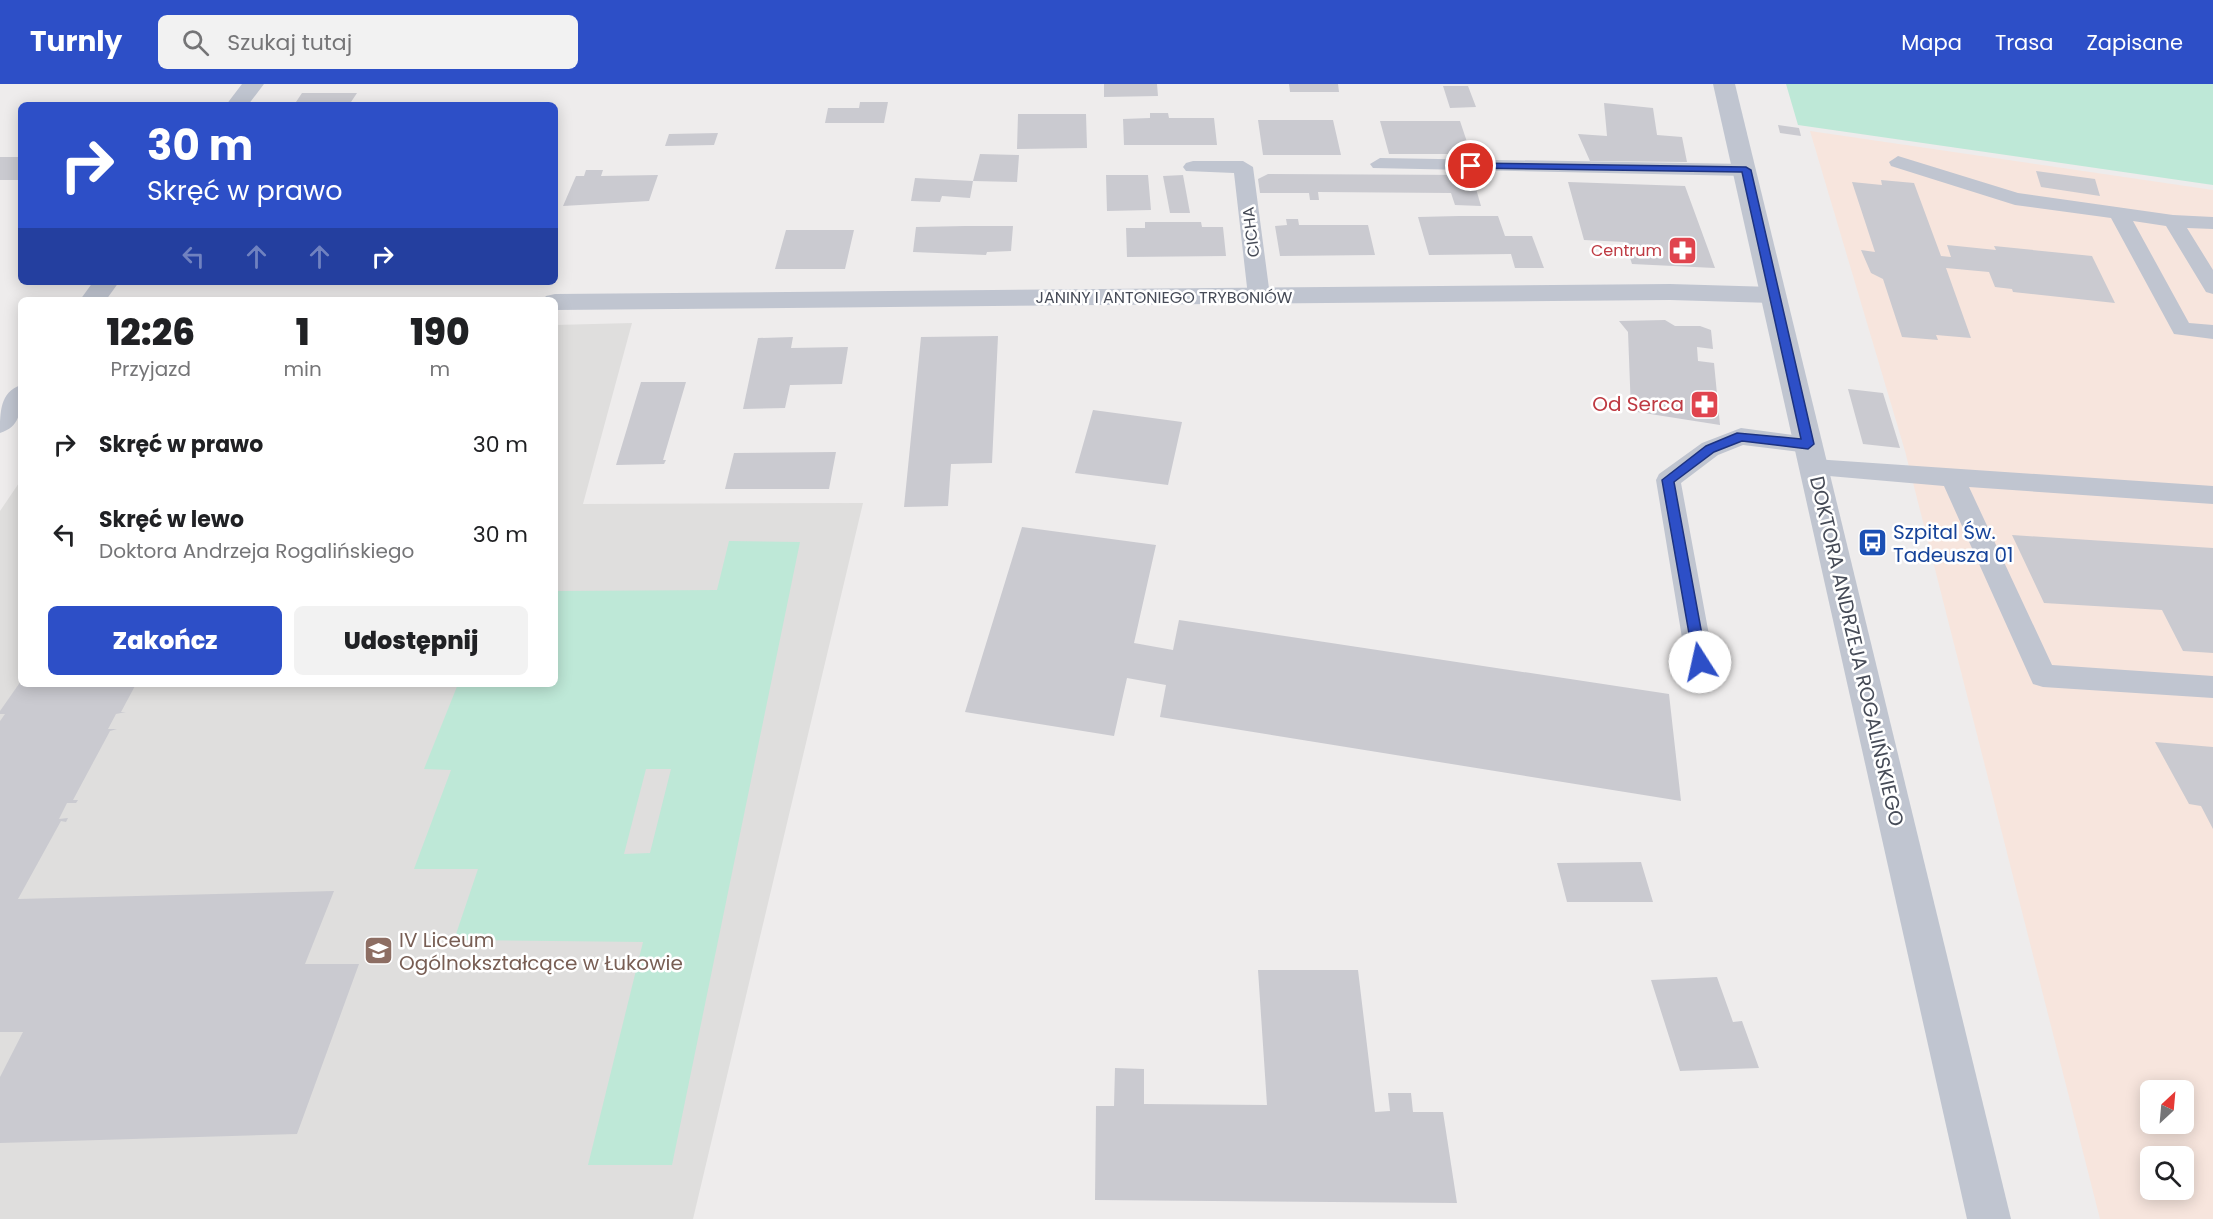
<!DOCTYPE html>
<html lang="pl">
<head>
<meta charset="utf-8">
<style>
  :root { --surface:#fff; --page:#f2f2f2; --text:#202124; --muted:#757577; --accent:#2d4fc7 }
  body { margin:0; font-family:Poppins,sans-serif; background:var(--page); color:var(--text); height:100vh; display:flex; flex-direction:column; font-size:22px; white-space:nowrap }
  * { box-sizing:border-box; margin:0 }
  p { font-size:20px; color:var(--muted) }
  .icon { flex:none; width:33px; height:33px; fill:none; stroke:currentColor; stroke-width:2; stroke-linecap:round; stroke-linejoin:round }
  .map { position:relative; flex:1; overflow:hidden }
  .drawer { position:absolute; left:18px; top:213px; width:540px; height:390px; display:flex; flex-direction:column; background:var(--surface); border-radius:9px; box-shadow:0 3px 15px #0003 }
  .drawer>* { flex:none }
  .guide { position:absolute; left:18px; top:18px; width:540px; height:183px; border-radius:9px; box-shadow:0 3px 15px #0003; background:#2d4fc7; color:#fff; overflow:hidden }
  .needle { width:39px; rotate:26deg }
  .controls { position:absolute; left:2140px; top:996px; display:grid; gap:12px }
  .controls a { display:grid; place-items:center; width:54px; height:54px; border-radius:9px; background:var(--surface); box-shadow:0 3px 15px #0003; font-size:30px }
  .pin { position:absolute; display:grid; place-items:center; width:51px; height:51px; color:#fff; margin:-26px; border:3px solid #fff; border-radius:50%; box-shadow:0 2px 6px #0007 }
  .me { position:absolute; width:66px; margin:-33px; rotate:350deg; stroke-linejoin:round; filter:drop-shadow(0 0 4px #0008) }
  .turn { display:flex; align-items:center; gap:21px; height:126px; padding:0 30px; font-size:27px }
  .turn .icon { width:78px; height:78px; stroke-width:2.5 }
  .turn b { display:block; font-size:42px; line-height:51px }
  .lanes { display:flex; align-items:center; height:57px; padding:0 30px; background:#0003; justify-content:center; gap:30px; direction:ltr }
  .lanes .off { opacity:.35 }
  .eta { display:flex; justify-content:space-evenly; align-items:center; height:102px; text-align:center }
  .eta b { font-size:36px; font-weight:800; line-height:42px }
  .primary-button { display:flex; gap:12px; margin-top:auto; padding:12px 30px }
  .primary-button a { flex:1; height:69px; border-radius:9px; background:var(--accent); color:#fff; font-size:24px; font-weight:800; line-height:69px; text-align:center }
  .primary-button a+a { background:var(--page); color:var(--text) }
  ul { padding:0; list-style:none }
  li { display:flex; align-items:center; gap:18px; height:90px; padding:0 30px }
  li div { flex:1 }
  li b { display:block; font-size:22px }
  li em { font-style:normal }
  header { display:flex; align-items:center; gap:36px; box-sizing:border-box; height:84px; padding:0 30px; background:var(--accent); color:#fff }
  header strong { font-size:28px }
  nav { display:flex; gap:33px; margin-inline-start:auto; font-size:21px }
  .search { width:420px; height:54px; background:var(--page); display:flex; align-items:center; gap:15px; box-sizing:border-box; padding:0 21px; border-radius:9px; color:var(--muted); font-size:22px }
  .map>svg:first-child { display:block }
  .education { fill:#dfdedd }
  .medical { fill:#f7e5dd; fill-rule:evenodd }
  .green { fill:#bee8d7; fill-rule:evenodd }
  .building { fill:#cacad0 }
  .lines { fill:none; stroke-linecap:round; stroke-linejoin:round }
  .service { fill:#c0c5d0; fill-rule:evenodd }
  .minor { fill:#c0c5d0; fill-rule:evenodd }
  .tertiary { fill:#c0c5d0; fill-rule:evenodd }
  .route { fill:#2d4fc7; stroke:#1d3381; stroke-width:1.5 }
  .labels { text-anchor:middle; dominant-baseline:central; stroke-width:5; stroke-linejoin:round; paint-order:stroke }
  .far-street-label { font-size:16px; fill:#464b57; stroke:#fff }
  .far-health-label { font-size:16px; fill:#be3a42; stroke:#fff; text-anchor:end }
  .health-label { font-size:20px; fill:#be3a42; stroke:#fff; text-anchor:end }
  .transit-label { font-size:20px; fill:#164399; stroke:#fff; text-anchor:start }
  .street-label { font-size:20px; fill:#464b57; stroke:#fff }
  .education-label { font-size:20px; fill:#785e54; stroke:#fff; text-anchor:start }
</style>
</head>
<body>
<header>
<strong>Turnly</strong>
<div class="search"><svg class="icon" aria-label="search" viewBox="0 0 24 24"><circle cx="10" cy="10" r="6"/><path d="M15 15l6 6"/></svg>Szukaj tutaj</div>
<nav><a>Mapa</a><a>Trasa</a><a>Zapisane</a></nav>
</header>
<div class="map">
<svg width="2213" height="1135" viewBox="0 0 2213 1135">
  <rect width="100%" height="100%" fill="#eeecec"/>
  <path class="education" d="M632,239L583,420L863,419L693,1135H0V427L21,396V600H555V241Z"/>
  <path class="medical" d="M1810,47L2213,106V1135H2100L1905,367ZM2151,1006H2184V1040H2151ZM2151,1072H2184V1106H2151Z"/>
  <path class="green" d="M1786,0H2213V101L1798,41Z
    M729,457L800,458L672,1081H588L643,858L454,856L478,785H414L451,686L424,685L458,600H555V507L717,506ZM646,685H671L650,769L624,770Z"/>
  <path class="building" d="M1104,0H1157L1158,12L1104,13Z
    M1289,0H1338L1339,8H1290Z
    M1443,2H1468L1476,23L1450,24Z
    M302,9H357L349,21H294Z
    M860,18H888L884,39H825L828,24H859Z
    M1604,19L1653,24L1657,51L1682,53L1687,78L1590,77L1578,50L1607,52Z
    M1150,29H1168L1169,34H1214L1217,61H1124L1123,35L1150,34Z
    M1018,30H1086L1087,64L1017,65Z
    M1258,36H1333L1341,71H1263Z
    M1380,37H1460L1471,70H1389Z
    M1778,41L1799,44L1801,52L1780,49Z
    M718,49L714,61L665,62L669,50Z
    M980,70L1019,71L1017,98L973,97Z
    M0,73H21V96H0Z
    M586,86H603L601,92L658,91L649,117L563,122L576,92H584Z
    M2036,87L2095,95L2100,112L2041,103Z
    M1268,90L1472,91L1481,122L1455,121L1451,109L1318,108L1319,116H1310L1309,109H1260L1258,95Z
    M1106,91H1148L1151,126L1107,127Z
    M1183,91L1190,129H1170L1163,92Z
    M915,94L973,97L970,114L942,112L940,118L911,117Z
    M1881,96L1914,99L1941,172L1951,173L1947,161L1996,166L1994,162L2092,172L2115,219L2013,208L2012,205L1995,203L1989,188L1946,184L1971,254L1936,251L1938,256L1902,253L1883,195L1871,189L1861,166L1875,168L1852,98L1882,101Z
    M1568,98L1685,102L1715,184L1632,180L1625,158L1584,156Z
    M1459,132H1498L1505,152H1532L1544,184H1515L1511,170L1429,171L1418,133Z
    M1286,135H1298L1299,141H1368L1375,171L1280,172L1275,142L1287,141Z
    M1145,138H1201L1202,143H1223L1226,172L1127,173L1126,144H1145Z
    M965,142H1013L1011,167L987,168L986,171L913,168L916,143Z
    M786,146H854L845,185H775Z
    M1665,236L1675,242H1700L1711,246L1713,265L1697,263L1698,277L1714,279L1720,341L1631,327L1628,248L1619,237Z
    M998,252L992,379L951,380L948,422L904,423L921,253Z
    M793,253L791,264L848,263L842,300L790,301L785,324L743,325L758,254Z
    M641,298H686L663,376H666L664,380L616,381Z
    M1848,305L1883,309L1900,364L1863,360Z
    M1093,326L1182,338L1168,401L1075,389Z
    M836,368L829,405H725L734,369Z
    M1022,443L1156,461L1134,559L1173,566L1179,536L1669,610L1681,717L1160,633L1166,601L1127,594L1114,652L965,628Z
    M2012,451L2213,464V569L2183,567L2162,526L2044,519Z
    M21,597V600H136L121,628H126L116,630L108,645H117L110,647L73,716H78L76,719H67L59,735L68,734L66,738L61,737L18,815L334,807L305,880H359L297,1050L0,1059V993L23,948H0V637L5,630H0V627Z
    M2155,658L2213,663V745L2201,722L2189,720Z
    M1641,778L1653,818H1567L1557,779Z
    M1258,886H1358L1375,1028L1390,1027L1388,1009H1411L1413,1028H1443L1457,1119L1095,1116L1096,1022H1114L1115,984L1144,985V1020L1267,1021Z
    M1717,893L1733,938L1742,937L1759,984L1680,987L1651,896Z"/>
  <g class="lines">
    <path class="service" d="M1898,72L2018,109L2173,131L2213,133V145L2187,144L2213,186V210L2206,208L2166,142L2133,137L2189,239L2213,241V255L2174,250L2111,134L2015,121L1891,82L1889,78Z
      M1380,74L1746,80L1756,86L1746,92L1373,84L1370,80Z
      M1193,77H1243L1253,83L1270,212L1266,217H1252L1248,212L1234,89L1186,87L1183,83L1186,79Z
      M1741,344L1808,353L1816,355L1820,361L1816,367L1808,369L1743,361L1718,371L1681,399L1714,578L1710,586L1700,589L1690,586L1686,578L1656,396L1659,390L1702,359Z
      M1814,375L2213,402V420L1969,403L2052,581L2213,592V614L2043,603L2033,600L1944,402L1806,390L1802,384L1806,378Z"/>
    <path class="minor" d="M242,0H264L248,21H226Z
      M93,198H119L106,216H80Z
      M1670,200L1773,203L1782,205L1786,211L1782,217L1773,219L1670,216L555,226V216H543L546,212L555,210Z
      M21,301C21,322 23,342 0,349C0,328 0,308 21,301Z"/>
    <path class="tertiary" d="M1713,0H1735L2011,1135H1967Z"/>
  </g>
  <path class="route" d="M1471,79L1746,83L1751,86L1814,360L1808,365L1742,357L1714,368L1674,398L1707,578L1705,582L1700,584L1694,578L1662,396L1706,362L1737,349L1801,355L1742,88L1468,84L1467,82Z"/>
  <defs>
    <symbol id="pharmacy-square" viewBox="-11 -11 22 22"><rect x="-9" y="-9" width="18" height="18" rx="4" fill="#e0444e" stroke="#fff"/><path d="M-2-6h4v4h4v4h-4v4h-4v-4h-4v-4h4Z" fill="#fff"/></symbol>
    <symbol id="bus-square" viewBox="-11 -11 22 22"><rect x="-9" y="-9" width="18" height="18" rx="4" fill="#1a4fb4" stroke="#fff"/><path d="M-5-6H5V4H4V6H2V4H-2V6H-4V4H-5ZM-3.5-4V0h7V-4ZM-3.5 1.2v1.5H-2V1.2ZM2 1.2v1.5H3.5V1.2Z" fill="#fff"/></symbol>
    <symbol id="school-square" viewBox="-11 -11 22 22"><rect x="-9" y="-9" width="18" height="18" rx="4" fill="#8d6e63" stroke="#fff"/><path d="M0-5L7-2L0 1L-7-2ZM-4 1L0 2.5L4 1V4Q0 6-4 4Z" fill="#fff"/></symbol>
  </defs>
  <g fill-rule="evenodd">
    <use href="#pharmacy-square" x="1666" y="150" width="33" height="33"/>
    <use href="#pharmacy-square" x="1688" y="304" width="33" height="33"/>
    <use href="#bus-square" x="1856" y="442" width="33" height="33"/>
    <use href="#school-square" x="362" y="850" width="33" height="33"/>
  </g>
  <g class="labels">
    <g class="far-street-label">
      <text transform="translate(1251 148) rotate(-97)">CICHA</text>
      <text x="1164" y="213">JANINY I ANTONIEGO TRYBONIÓW</text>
    </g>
    <g class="far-health-label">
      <text x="1662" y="166">Centrum</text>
    </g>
    <g class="health-label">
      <text x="1684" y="320">Od Serca</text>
    </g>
    <g class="transit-label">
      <text x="1893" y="448">Szpital Św.<tspan x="1893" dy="23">Tadeusza 01</tspan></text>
    </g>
    <g class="street-label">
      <text transform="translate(1857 567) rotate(77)">DOKTORA ANDRZEJA ROGALIŃSKIEGO</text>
    </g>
    <g class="education-label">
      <text x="399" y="856">IV Liceum<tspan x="399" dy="23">Ogólnokształcące w Łukowie</tspan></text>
    </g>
  </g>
</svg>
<div class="controls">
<a><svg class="needle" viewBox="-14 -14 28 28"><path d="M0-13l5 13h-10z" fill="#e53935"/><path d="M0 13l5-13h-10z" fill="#757577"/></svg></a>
<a><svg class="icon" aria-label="search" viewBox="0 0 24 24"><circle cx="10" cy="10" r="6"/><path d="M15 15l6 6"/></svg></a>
</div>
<div class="pin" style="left:1471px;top:82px;background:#d93025"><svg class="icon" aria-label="arrive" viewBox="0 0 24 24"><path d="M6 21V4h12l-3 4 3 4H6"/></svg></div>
<svg class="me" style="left:1700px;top:578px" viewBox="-20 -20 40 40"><circle r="19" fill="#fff"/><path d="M0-13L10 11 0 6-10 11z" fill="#2d4fc7"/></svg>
<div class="guide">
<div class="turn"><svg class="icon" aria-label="right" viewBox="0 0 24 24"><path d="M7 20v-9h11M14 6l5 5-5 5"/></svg><div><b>30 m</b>Skręć w prawo</div></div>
<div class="lanes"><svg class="icon off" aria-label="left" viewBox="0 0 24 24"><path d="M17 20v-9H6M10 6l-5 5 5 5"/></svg><svg class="icon off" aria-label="ahead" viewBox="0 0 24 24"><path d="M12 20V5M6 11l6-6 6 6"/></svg><svg class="icon off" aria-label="ahead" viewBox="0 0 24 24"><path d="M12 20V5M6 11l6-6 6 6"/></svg><svg class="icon" aria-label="right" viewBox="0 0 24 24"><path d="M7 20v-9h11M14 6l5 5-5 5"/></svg></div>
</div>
<section class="drawer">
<div class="eta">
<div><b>12:26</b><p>Przyjazd</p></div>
<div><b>1</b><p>min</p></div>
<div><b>190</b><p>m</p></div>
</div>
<ul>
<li><svg class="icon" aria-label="right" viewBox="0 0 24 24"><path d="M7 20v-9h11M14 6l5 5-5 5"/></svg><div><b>Skręć w prawo</b></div><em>30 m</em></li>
<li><svg class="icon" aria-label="left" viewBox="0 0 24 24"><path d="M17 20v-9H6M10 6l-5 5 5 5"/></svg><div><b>Skręć w lewo</b><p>Doktora Andrzeja Rogalińskiego</p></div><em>30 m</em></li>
</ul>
<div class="primary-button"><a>Zakończ</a><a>Udostępnij</a></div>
</section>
</div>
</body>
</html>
